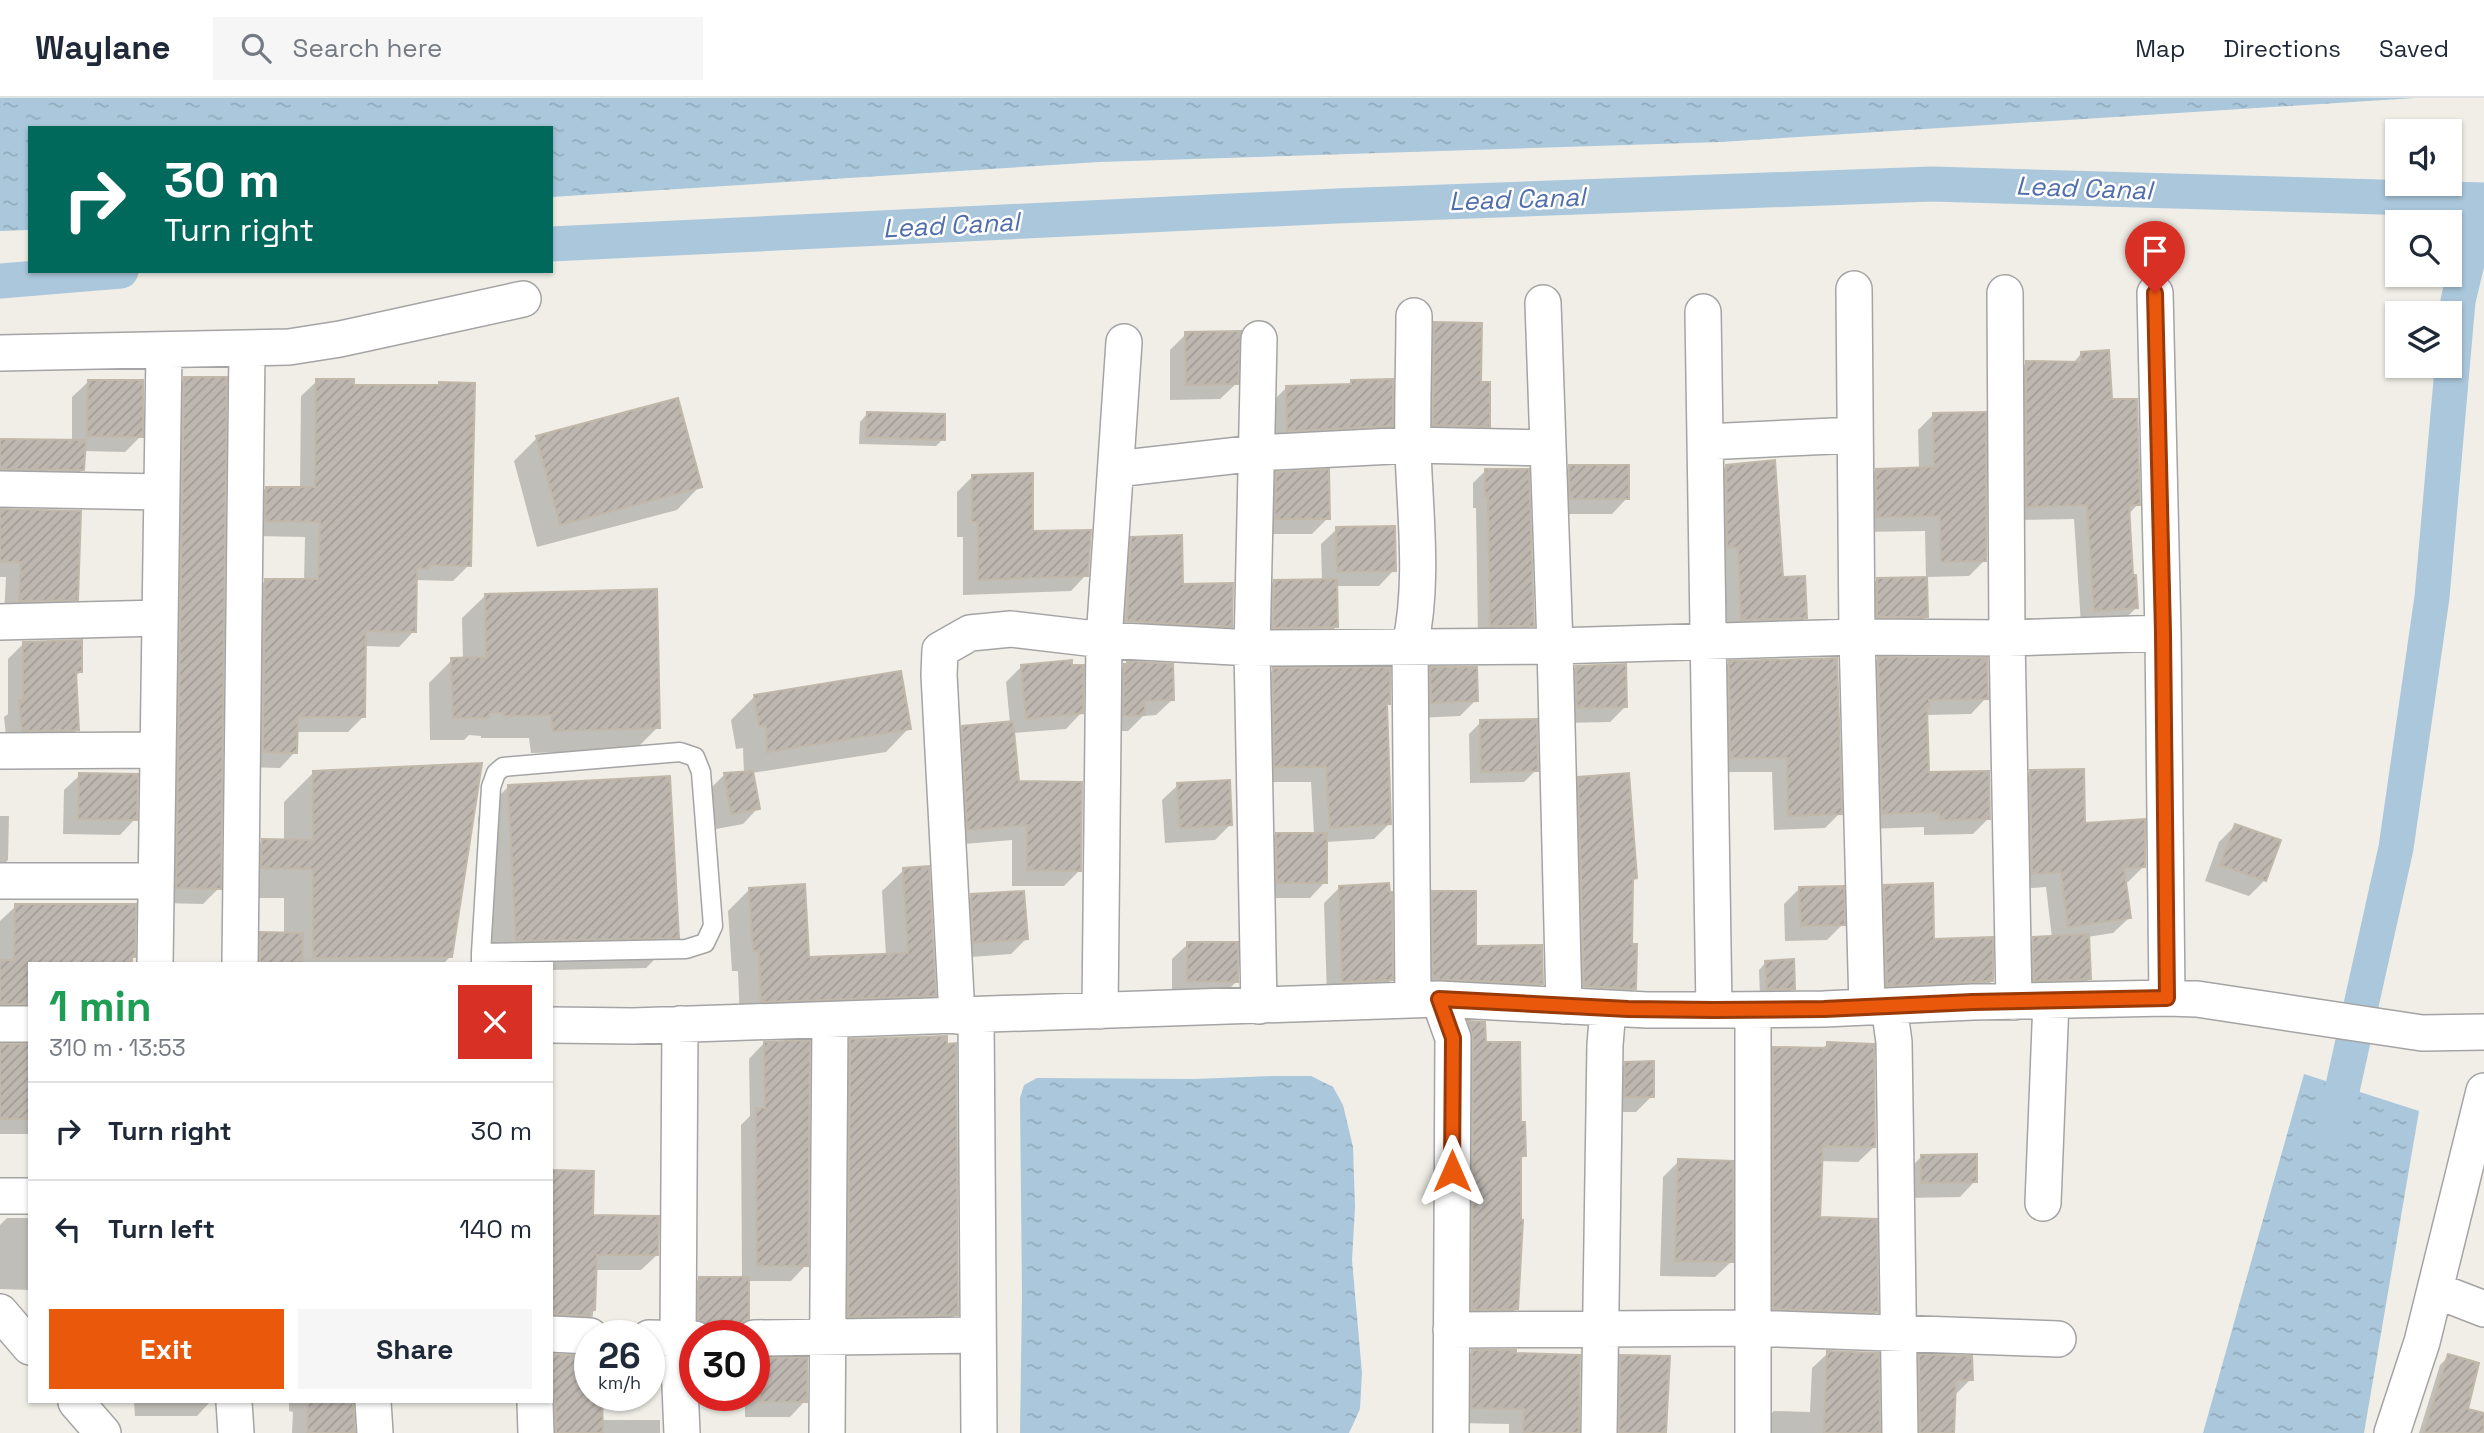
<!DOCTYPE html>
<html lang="en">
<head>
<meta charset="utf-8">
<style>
  :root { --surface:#fff; --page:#f6f6f7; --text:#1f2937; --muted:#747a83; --line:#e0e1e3; --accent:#ea580c }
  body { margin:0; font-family:"Space Grotesk",sans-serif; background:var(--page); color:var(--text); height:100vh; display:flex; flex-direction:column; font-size:26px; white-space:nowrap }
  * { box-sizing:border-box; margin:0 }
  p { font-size:23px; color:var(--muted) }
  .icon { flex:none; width:38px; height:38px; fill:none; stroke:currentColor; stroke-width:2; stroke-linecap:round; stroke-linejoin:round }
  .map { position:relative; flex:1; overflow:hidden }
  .sheet { position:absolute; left:28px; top:864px; width:525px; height:441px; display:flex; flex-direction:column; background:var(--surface); border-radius:0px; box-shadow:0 2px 5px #0004 }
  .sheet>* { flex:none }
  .guide { position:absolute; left:28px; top:28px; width:525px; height:147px; border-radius:0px; box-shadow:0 2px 5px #0004; background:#00695c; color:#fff; overflow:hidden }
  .tools { position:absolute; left:2385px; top:21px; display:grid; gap:14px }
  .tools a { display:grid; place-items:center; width:77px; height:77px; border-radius:0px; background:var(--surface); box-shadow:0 2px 5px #0004; font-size:35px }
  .speed { position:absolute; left:574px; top:1222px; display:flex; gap:14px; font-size:35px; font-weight:700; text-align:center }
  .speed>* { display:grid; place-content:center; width:91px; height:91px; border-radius:50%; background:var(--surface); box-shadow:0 2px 5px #0004; line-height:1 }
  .speed small { font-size:18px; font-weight:400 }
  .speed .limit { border:10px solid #d22; background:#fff; color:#111 }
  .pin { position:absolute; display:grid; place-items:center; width:60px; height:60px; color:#fff; margin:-72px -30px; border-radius:50% 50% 50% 0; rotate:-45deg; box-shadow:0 0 7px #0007 }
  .pin .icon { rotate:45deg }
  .me { position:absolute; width:77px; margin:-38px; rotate:0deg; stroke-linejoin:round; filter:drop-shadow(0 0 5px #0008) }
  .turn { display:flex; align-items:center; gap:24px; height:147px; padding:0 21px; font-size:32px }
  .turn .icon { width:91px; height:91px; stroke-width:2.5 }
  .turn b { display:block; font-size:49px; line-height:60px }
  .round { display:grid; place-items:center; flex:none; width:74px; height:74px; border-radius:0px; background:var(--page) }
  .overview { display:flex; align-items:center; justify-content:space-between; height:119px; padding:0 21px }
  h1 { font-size:42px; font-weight:800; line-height:52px; color:#1e9e55 }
  .primary-button { display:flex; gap:14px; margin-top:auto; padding:14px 21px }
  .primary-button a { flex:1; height:80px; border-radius:0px; background:var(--accent); color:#fff; font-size:28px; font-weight:800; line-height:80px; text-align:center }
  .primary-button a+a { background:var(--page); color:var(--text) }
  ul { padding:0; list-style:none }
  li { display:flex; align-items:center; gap:21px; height:98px; padding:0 21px; border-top:2px solid var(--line) }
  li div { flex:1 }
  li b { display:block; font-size:26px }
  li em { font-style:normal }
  header { display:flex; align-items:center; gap:42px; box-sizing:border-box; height:98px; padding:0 35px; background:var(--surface); border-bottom:2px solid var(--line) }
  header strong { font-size:33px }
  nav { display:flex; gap:38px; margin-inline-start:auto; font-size:24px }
  .search { width:490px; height:63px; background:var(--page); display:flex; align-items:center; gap:18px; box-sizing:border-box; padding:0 24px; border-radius:0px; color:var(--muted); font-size:26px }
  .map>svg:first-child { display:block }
  .water { fill:url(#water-ripples) }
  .shadow { fill:#0003 }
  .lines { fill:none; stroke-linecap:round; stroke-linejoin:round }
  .canal { stroke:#aac7db; stroke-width:35 }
  .building { fill:url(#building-hatch); stroke:#c1b8aa; stroke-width:2 }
  .service-casing { stroke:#a4a4a4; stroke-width:21 }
  .minor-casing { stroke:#a4a4a4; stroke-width:38 }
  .service { stroke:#fff; stroke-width:18 }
  .minor { stroke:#fff; stroke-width:35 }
  .route-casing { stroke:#983908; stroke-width:18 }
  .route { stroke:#ea580c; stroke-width:12 }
  .labels { text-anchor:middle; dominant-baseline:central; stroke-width:5; stroke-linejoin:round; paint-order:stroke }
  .water-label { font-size:26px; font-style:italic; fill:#516eab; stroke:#fff }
</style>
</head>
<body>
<header>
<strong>Waylane</strong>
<div class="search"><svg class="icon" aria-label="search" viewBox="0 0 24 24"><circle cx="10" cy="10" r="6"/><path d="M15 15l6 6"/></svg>Search here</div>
<nav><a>Map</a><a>Directions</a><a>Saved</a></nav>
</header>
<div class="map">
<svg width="2484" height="1335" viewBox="0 0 2484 1335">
  <defs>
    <pattern id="water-ripples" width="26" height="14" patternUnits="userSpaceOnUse" patternTransform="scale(1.75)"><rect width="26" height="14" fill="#aac7db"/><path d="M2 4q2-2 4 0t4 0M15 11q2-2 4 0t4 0" fill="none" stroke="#92abbc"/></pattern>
    <pattern id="building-hatch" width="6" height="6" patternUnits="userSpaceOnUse" patternTransform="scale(1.75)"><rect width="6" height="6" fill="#bdb7b0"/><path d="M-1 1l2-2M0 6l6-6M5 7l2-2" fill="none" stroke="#a29d97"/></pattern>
  </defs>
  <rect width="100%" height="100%" fill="#f0eee7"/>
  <path class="water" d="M0,0H2415L1720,44L1099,64L551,99V30H30V132L0,133Z
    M2304,976L2419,1013L2364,1335H2203Z
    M1272,978H1311L1333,989L1343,1007L1353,1049L1355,1109L1352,1162L1362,1275L1360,1311L1349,1335H1020L1022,1197L1020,1000L1024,987L1037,980L1194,981Z"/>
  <path class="shadow" d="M1435,226L1480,286L1488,328L1472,344L1418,342L1419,242Z
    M1186,236L1236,286L1220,301L1170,302V252Z
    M2081,256L2111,303L2138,406L2128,417L2131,479L2136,510L2122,524L2081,526L2074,421L2013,422L2012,279L2026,265L2072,266Z
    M184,281L219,790L203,806L161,805L169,297Z
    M317,283L352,289H436L439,286L469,467L453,483L415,482L414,533L399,549L364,548V618L348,634H296L295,654L280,670L248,669L250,499L265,483H304L305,439L250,438L251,406L266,390L300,391L301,298Z
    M88,284L141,338L125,354L83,353L82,372L66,387L0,386V343L72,344V299Z
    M1351,284L1391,327L1375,343L1272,348L1271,305L1287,289L1347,288Z
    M867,316L943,341L936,348L859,346L860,324Z
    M1934,316L1985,462L1969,478L1926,479L1925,433L1861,434V388L1876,372L1919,371L1918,332Z
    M537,340L700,388L677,412L537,449L514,363Z
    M1570,368L1627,400L1612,416H1555L1554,384Z
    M1726,368L1782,481L1805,520L1789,535L1726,537L1711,384Z
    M1486,372L1532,527L1520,540H1478L1476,410H1473V385Z
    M1277,376L1328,420L1312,436H1260L1261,392Z
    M972,379L1032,435L1086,477L1071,493L963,497V439H957V394Z
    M0,413L77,501L61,517L4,518L6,479H0Z
    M1337,431L1394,472L1379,488H1335L1336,529L1320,544L1258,545L1259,499L1274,483H1322L1321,446Z
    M1132,440L1182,488L1231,528L1215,544L1112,538L1116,456Z
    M1877,482L1926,519L1910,534H1862V497Z
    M486,497L658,629L635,652L531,655L529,640H481V638L469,637L464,642H430L429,585L452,562H463L462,520Z
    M24,545L81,573L74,580L77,632L61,647L7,648L4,619L8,616V561Z
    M1878,561L1986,600L1971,616L1926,617L1927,676L1989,720L1973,736L1924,737V729L1867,731L1863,577Z
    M1729,565L1840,715L1825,730L1774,732L1772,674H1716L1715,579Z
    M1125,567L1172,602L1156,617L1143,618L1128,633H1108L1109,583Z
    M1022,568L1081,615L1066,631L1013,635L1017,685L1080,772L1064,788H1012V742L952,747L947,645L963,630L1010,625L1006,584Z
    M1576,569L1625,609L1610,624L1562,625L1561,585Z
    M1431,571L1476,602L1460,618L1416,620L1415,586Z
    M1273,572L1389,606L1385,609L1390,725L1374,741L1326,744L1325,784L1310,800H1262L1261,752L1276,736H1314L1311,684H1259L1258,587Z
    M755,598L909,630L886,654L752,675L758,710L743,726L716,731L709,692L725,676L744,675L743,650L736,651L731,622Z
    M1481,624L1536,672L1524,684L1470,685L1469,636Z
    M314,674L451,858L443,866H245V852L261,836H284V800H232V773L262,743H284V704Z
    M2030,674L2083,727L2144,768L2128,784H2124L2129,820L2113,835L2087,839L2089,881L2074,896L2019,898L2018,857L2034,841L2052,840L2046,789L2017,791L2015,690Z
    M80,677L135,721L120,737L63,736L64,692Z
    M1579,680L1635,780L1631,783L1630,848L1634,891L1619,906L1569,904L1563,696Z
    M1178,687L1230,727L1215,742L1165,745L1162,702Z
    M508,689L677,839L646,870L551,872V866H486L478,719Z
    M0,718H9L8,762L0,770Z
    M2235,728L2265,782L2249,798L2205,783L2219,744Z
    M904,772L934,897L912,919L740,924L738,873H732L728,813L750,791L808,861L886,857L882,793Z
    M1885,788L1933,843L1992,883L1976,898L1872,903L1869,804Z
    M1339,790L1391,882L1375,897L1327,899L1324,805Z
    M1800,790L1843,826L1827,842L1785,843L1784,806Z
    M1433,795L1474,850L1542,886L1526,901L1418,896L1417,811Z
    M971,798L1026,841L1011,856L958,860L956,814Z
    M134,807L133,866H30V929L0,921V823L16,808Z
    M1188,846L1237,883L1221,899L1172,898V861Z
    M1766,864L1793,890L1786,898H1760L1759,872Z
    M1469,924L1484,946L1520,1026L1524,1058L1519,1063L1516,1211L1501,1226L1457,1227L1453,940Z
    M851,943L956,1216L941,1232L833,1234L835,958Z
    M764,945L806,1167L791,1183H747V1220L730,1237H695L684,1196L699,1181H742L741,1027L750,1018L749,961Z
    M1827,946L1874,1049L1858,1064L1821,1063L1819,1121L1876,1214L1861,1229L1758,1226V966L1774,951L1821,952Z
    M0,948H30V1036H0Z
    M1626,965L1652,998L1636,1014H1609L1610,981Z
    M1921,1059L1975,1083L1960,1099L1906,1100V1074Z
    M1679,1063L1731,1164L1715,1179L1660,1178L1663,1079Z
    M551,1074L591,1119L657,1157L641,1172H594L593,1218L577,1234L551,1232Z
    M7,1120H30V1192L0,1191V1127Z
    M1472,1254L1577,1335H1509V1326L1456,1325L1457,1269Z
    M1828,1255L1878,1335H1758V1329L1774,1313L1810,1314L1812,1270Z
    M551,1258L590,1297H600L601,1322H660V1335H541L551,1304Z
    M1920,1258L1971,1281L1955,1297L1952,1335H1905L1904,1274Z
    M2449,1258L2466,1314L2484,1317V1335H2419L2440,1267Z
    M1621,1259L1664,1335H1604L1605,1275Z
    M760,1262L805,1303L790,1319H745V1297H754V1268Z
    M134,1304H210L197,1318H135Z
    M289,1304H351L353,1335H292L293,1314L289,1313Z"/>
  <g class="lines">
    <path class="canal" d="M551,146L1336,108L1932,86L2484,102
      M0,183L121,173
      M2333,1033L2396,750L2432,499L2458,203L2482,102"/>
  </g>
  <path class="building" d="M1434,224L1482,225L1481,284H1490V329L1433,327Z
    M1241,233L1238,286L1186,287L1185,234Z
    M2109,252L2112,301H2137L2140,407H2129L2133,477H2136L2138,510L2094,513L2087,407L2026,409V263L2081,264V254Z
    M184,279H227L221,791L176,790Z
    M316,281H354V287H439V284L475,285L471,468L429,467V471L417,470L416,534L366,533L365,619H298L297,655L263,654L265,481H318L320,424L265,423L266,389H315Z
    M1393,281V328L1287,333L1286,288L1351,286V282Z
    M88,282H143V339L87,338Z
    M678,300L702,389L560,427L536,338Z
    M867,314L945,316V342L866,339Z
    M1986,314V463L1941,464L1940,418L1876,419V371L1934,369L1933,315Z
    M0,341L86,342L84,372L0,371Z
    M1775,362L1783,479L1805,478L1807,520L1741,522L1738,449L1727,450L1726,367Z
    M1569,367H1629V401H1570Z
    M1329,371L1330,421H1275L1276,374Z
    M1485,371H1529L1534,528H1490L1488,398H1485Z
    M1033,375V433L1091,432L1088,478L978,482V424H972V377Z
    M0,411L81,413L78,502L19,503L21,464H0Z
    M1395,428L1396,473L1337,474L1336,429Z
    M1182,437L1183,486L1233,485L1232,529L1127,523L1131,439Z
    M1927,479L1928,519H1877V480Z
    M1337,481L1338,529L1273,530L1274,482Z
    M657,491L660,630L553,633L551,617L504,618V615L490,614L489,620H453L451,560L486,559L485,496Z
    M82,542V574H76L79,632L22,633L19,602H23V544Z
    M1878,559L1987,560L1988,601L1929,602L1930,609H1927L1929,674L1989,673L1990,721L1940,722L1939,714L1882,716Z
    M1837,560L1842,716L1788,718L1787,660H1730L1729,563Z
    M1072,562V567H1084L1083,615L1026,621L1021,567Z
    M1127,563L1173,566L1174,602L1145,603V617L1123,618L1124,566H1127Z
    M1626,566L1627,609L1577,610L1576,568Z
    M1390,569V606H1387L1391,726L1330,730L1326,669H1274L1273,570Z
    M1430,569H1477L1478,603L1431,605Z
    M901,573L911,631L767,654L766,628H759L754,597Z
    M1537,621L1538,673L1481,674L1480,622Z
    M1013,623L1019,683L1082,684L1081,773L1027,772V727L967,732L962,628Z
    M482,665L452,859L313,860V771L261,770L262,741L313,742V673Z
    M2084,671L2085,725L2145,721V769L2124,770L2131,820L2068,829L2061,774L2032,776L2030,672Z
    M753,673L760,711L731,716L724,675Z
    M79,675L138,676L137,722L78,721Z
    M1629,675L1637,780L1633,781L1632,846H1637L1636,891L1584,888L1578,679Z
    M670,678L679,840L516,843L508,687Z
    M1230,682L1232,727L1180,730L1177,685Z
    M2235,726L2281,742L2266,783L2220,767Z
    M1276,735H1327V785H1277Z
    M929,768L936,898L761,904L759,852L753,853L749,790L805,786L809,859L908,855L903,770Z
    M1389,785L1390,794H1392L1393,882L1342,884L1339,788Z
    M1933,785L1934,841L1993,839V883L1887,888L1884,787Z
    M1844,788L1845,827L1801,828L1799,789Z
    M1024,793L1028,841L973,845L971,796Z
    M1432,793H1476V848L1542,847L1543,886L1433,881Z
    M15,806H136L135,859H132V866H30V906H0V862H14Z
    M260,834L303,835L302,866H260Z
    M2089,836L2091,881L2034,883L2033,839Z
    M1187,844H1238V884L1187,883Z
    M1794,861L1795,891H1767L1765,863Z
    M1468,923L1485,924L1486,944H1520L1521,1024H1525L1526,1058H1521V1122H1523L1518,1211L1472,1212L1473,940Z
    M947,938V946L956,945L958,1217L848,1219L850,941Z
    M810,942L808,1168H757L756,1010H765L764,944Z
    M1827,944L1874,946L1875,1049L1823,1048L1820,1119L1877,1121L1878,1214L1773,1211V949L1827,950Z
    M0,946H30V1021H0Z
    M1654,963V999H1624L1625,964Z
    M1977,1056V1084L1921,1085V1057Z
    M1678,1061L1733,1063V1164L1675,1163Z
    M551,1072L594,1073L593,1117L659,1118L658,1157H597L595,1212L590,1213V1218L551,1216Z
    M699,1179H749V1221L738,1229H710L698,1222Z
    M1472,1252H1516V1255L1580,1257L1579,1335H1523L1524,1311L1471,1310Z
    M1827,1253L1879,1255L1880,1335H1824Z
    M551,1256L590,1258V1297H602L603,1335H556L555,1303L551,1292Z
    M1919,1256L1972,1258L1973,1282H1956L1954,1335H1920Z
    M2448,1256L2479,1265L2468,1311L2484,1315V1335H2424Z
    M1620,1257L1670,1258L1666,1335H1619Z
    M807,1259V1304H760L759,1260Z
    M308,1304H353L355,1335H307Z"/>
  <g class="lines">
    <defs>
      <path id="service" d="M481,866V855L491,689L496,675L503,669L680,654L695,659L701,674L713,828L705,845L686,851L481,855"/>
      <path id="minor" d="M1854,191L1857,539L1867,909
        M2005,195L2007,540L2014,904
        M2155,195L2163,535L2167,900
        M1543,205L1555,548L1564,908
        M1703,214L1714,912
        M0,255L289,249L340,241L523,201
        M1705,344L1855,337
        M1116,371L1257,355L1413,347L1548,350
        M0,391L162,394
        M0,524L160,520
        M0,653L157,652
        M0,783H155
        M155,866L164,253
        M240,866L247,251
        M1439,901L1453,940L1451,1335
        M1413,902L1410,548C1424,484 1415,417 1413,352C1412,307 1414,263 1414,218
        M1259,908L1252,550L1259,241
        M1889,908L1894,944L1900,1335
        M1100,913L1104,542L1124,244
        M976,917L979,1335
        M957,918L939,577L940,552L970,535L1011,531L1104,542L1252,550L1555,548L1857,539L2007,540L2163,535
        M0,926H30
        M680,926L678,1241L682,1335
        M551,927L633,928L1439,901L1647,912H1714L1824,911L1973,904L2167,900L2197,901L2422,935L2484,934
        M0,1098H30
        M2043,1105L2051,903
        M2435,1192L2484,1211
        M0,1214L30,1249
        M1451,1232L1753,1230L2058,1241
        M551,1236L590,1238
        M649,1240L695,1241
        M754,1240L978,1237
        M76,1304L103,1335
        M234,1304L236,1335
        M373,1304L375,1335
        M535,1304L536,1335
        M827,1335L830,922
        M1599,1335L1605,947L1608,910
        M1753,1335V912
        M2392,1335L2422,1244L2484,993"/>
    </defs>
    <use href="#service" class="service-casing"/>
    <use href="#minor" class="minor-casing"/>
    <use href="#service" class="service"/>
    <use href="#minor" class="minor"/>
  </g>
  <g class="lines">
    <defs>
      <path id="route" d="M1452,1073L1453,940L1439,901L1628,911L1714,912L1824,911L1973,904L2167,900L2163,535L2155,195"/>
    </defs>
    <use href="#route" class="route-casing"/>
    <use href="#route" class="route"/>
  </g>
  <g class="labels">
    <g class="water-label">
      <text transform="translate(2084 90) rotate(2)">Lead Canal</text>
      <text transform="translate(1517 101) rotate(-2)">Lead Canal</text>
      <text transform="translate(951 127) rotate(-3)">Lead Canal</text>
    </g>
  </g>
</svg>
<div class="tools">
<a><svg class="icon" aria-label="sound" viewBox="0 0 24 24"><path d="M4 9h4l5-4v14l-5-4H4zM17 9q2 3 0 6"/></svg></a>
<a><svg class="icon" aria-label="search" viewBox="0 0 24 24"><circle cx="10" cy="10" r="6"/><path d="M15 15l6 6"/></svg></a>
<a><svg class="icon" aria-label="layers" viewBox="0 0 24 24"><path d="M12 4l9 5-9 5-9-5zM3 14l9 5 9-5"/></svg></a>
</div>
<div class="speed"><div>26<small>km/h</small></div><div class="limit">30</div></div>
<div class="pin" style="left:2155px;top:195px;background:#d93025"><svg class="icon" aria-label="arrive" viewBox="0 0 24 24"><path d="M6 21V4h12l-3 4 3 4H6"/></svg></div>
<svg class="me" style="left:1452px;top:1073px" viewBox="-20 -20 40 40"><path d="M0-17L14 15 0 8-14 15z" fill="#ea580c" stroke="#fff" stroke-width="4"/></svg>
<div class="guide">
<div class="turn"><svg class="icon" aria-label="right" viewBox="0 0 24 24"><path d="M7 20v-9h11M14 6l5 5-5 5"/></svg><div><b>30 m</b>Turn right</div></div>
</div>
<section class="sheet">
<div class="overview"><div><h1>1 min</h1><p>310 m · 13:53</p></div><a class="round" style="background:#d93025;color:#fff"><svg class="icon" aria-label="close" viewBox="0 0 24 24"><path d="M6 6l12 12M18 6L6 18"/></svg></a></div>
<ul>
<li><svg class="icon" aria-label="right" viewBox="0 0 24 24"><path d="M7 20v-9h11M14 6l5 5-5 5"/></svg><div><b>Turn right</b></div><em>30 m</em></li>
<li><svg class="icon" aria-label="left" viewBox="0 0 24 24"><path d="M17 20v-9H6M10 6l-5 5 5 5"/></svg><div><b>Turn left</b></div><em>140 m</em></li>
</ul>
<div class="primary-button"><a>Exit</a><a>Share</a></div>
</section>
</div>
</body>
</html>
